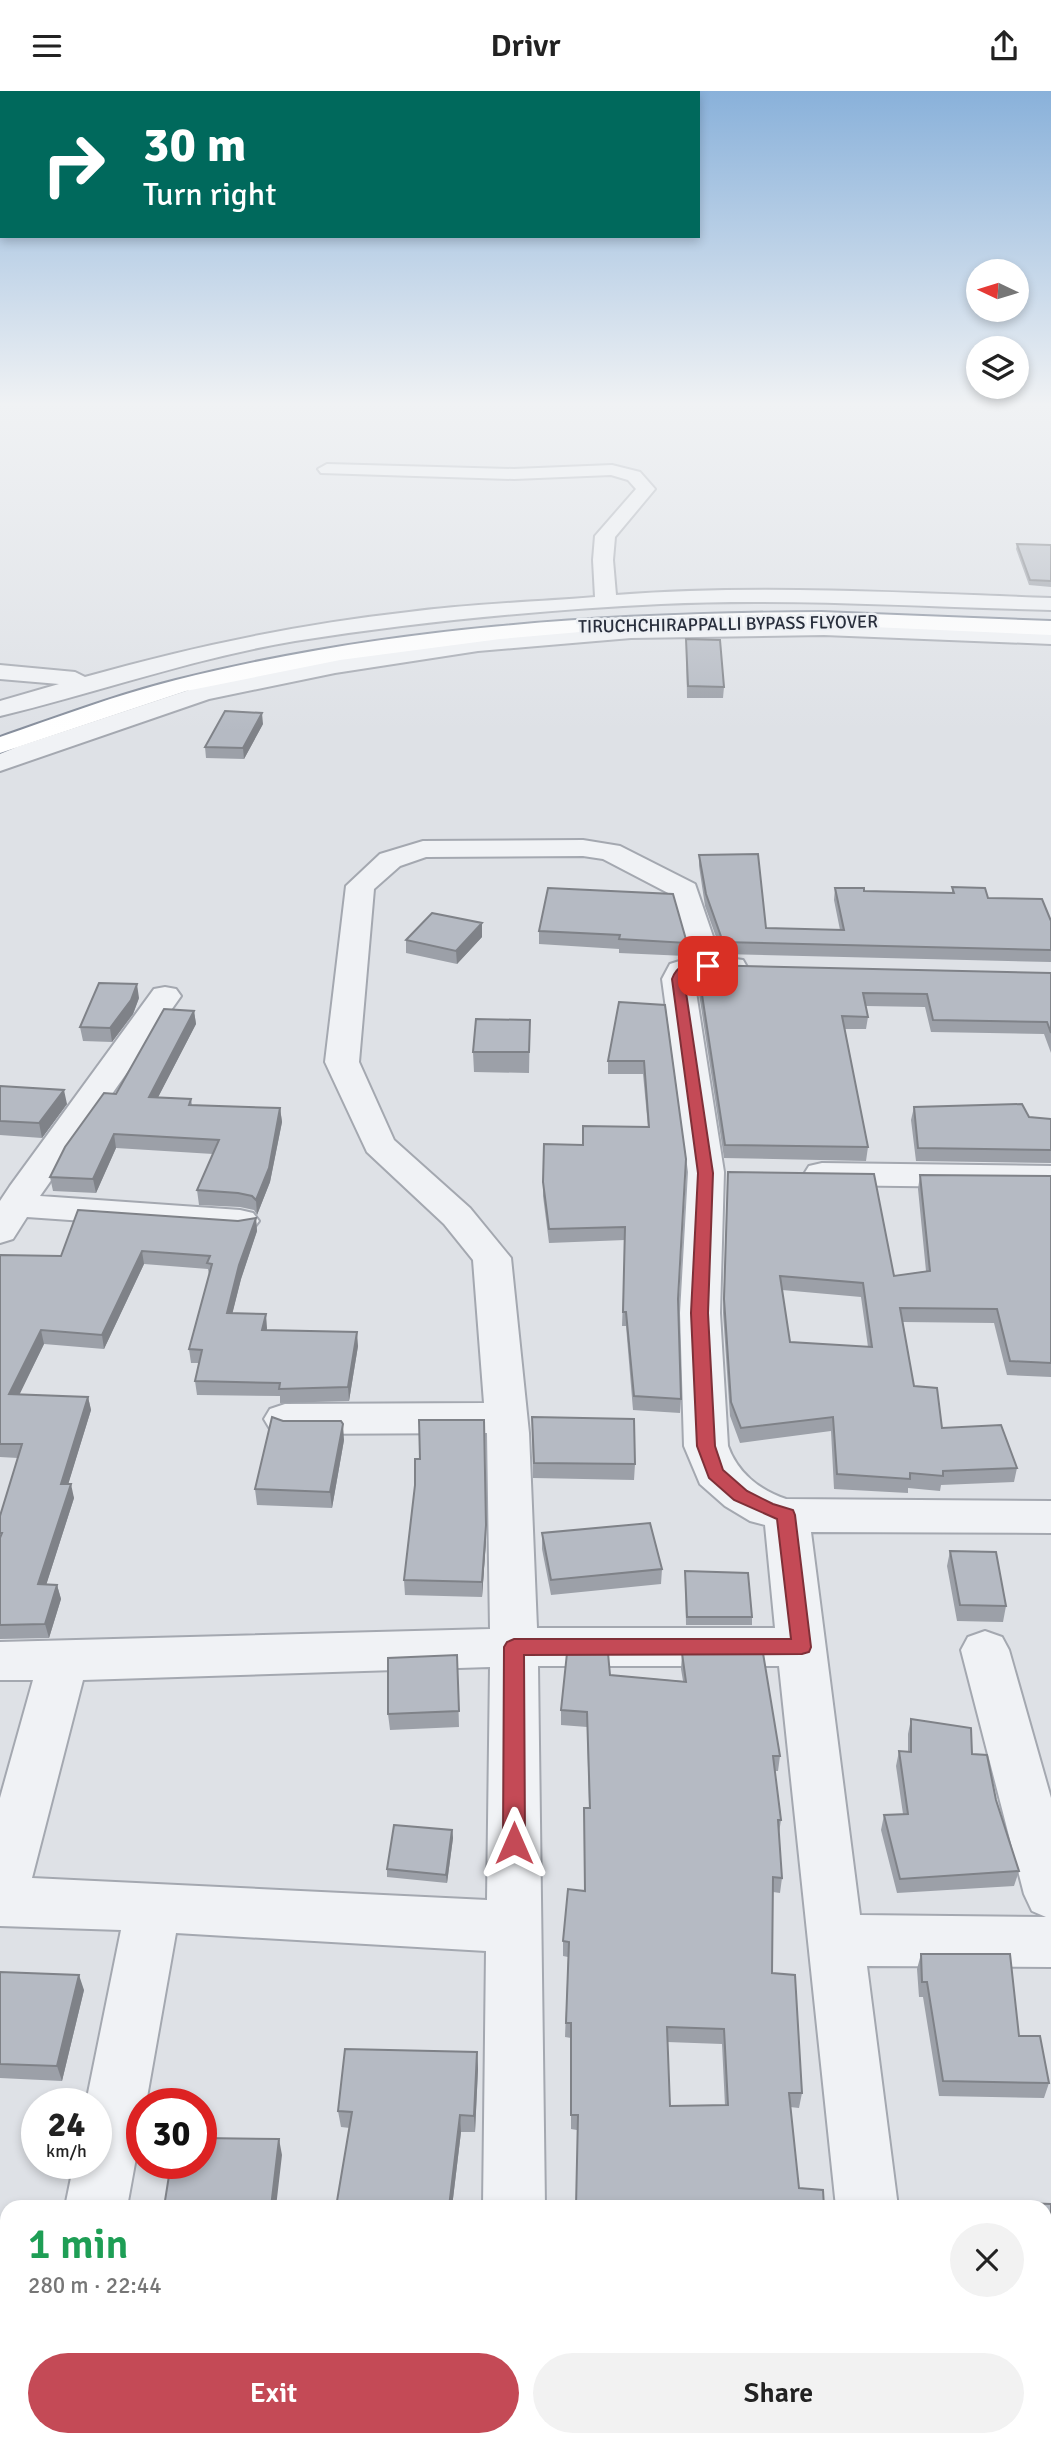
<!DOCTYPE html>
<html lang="en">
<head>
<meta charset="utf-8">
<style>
  :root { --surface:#fff; --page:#f2f2f2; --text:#222; --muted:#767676; --accent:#c44a56 }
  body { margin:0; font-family:Signika,sans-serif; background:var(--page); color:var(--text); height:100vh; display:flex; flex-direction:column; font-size:26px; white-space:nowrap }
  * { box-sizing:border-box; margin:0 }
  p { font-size:23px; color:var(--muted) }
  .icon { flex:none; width:38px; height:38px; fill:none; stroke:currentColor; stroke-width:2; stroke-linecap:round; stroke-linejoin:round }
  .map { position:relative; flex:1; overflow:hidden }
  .sheet { position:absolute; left:0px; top:2109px; width:1052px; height:247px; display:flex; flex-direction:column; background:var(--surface); border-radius:21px 21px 0 0; box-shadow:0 4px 10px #0003 }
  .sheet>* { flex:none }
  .banner { position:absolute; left:0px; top:0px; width:700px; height:147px; box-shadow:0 4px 10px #0003; background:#00695c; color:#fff; overflow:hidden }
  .needle { width:46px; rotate:274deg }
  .tools { position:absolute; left:966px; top:168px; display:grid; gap:14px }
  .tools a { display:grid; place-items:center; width:63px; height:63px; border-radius:50%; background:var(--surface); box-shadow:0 4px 10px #0003; font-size:35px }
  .speed { position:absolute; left:21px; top:1997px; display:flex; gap:14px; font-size:35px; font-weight:700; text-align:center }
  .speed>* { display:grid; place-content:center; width:91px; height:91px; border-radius:50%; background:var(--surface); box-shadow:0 4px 10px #0003; line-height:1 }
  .speed small { font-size:18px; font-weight:400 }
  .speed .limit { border:10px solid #d22; background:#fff; color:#111 }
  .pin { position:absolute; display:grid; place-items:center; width:60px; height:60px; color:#fff; margin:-30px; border-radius:14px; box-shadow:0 4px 10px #0006 }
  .me { position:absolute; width:77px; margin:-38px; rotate:0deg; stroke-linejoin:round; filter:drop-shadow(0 0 5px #0008) }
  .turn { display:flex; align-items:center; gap:24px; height:147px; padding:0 28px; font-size:32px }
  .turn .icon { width:91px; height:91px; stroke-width:2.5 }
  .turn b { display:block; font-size:49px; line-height:60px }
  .round { display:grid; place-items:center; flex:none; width:74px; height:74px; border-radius:37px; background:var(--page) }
  .overview { display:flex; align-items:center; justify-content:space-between; height:119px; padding:0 28px }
  h1 { font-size:42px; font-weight:600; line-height:52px; color:#1e9e55 }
  .primary-button { display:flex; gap:14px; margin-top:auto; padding:14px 28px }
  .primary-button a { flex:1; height:80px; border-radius:42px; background:var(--accent); color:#fff; font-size:28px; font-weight:600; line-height:80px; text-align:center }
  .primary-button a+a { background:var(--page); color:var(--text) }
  header { display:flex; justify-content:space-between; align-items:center; height:91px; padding:0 28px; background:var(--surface); font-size:32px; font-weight:600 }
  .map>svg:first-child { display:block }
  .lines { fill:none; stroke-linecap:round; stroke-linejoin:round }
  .minor-casing { stroke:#a4a8b0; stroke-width:4 }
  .highway-casing { stroke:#868e9c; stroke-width:4 }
  .minor { fill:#f0f2f5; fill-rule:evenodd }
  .highway { fill:#fff; fill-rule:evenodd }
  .wall { fill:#9ca0a8; fill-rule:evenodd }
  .shaded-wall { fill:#7f8288 }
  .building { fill:#b5bac3; stroke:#7f8288; stroke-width:2; fill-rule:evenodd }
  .route { fill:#c44a56; stroke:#7f3038; stroke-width:2 }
  .labels { text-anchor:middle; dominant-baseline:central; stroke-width:5; stroke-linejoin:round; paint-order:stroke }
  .far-street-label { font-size:18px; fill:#282e3c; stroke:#edf0f4 }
</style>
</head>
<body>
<header><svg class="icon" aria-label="menu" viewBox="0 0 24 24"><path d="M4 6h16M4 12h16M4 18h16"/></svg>Drivr<svg class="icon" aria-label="share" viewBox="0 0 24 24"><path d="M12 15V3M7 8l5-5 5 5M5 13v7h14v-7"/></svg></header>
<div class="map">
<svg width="1051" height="2354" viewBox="0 0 1051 2354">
  <rect width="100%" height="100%" fill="#dee1e6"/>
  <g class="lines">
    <defs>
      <path id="minor" d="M327,373L514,378L612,374L640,381L655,398L615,446L613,469L616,504C760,493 907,502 1051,507V519C922,516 791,507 661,513C539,519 415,531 295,550C194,567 99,601 0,625V610L59,593L0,588V574L75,581L85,586C191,556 300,533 409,521C471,513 533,511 595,506L593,469L595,445L636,398L628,389L611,384L514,388L321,382L318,378Z
        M824,530L1051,539V553L824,544L631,547L478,560L335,582L209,608L0,680V663L17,656L195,597L335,568L478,546L631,533Z
        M583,749L620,755L695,793L720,866L743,869L747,876L743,883L732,885L698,884L694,888L724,1081L720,1222L728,1355C737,1381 759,1399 786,1408L1051,1410V1442L811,1441L860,1824L1046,1826L1032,1820L1024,1803L961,1559L968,1546L985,1540L1002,1546L1009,1559L1051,1707V1876L867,1875L898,2116H836L779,1575H538L545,2116H483L486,1860L176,1842L146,2012H142V2034L127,2116H65L74,2072H96V2012H86L121,1839L0,1835V1707L33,1589H0V1551L490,1538L487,1342L285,1343L270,1338L264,1328L270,1318L285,1313L484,1312L473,1169L444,1133L367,1061L325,971L346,795L380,763L423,750ZM583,765L603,768L672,804L689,867L670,873L662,888L688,1081L680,1222L684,1355L700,1393L725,1415L750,1430L765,1434L775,1537H537L529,1342L511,1167L470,1117L394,1049L359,971L374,798L400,775L426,766ZM490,1576L487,1809L32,1787L83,1589Z
        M165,896L176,898L181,905L40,1105L240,1119L253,1122L259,1130L253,1138L240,1141L27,1126L13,1148L0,1152V1110L10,1095L154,898Z
        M822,1072L1051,1075V1097L822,1094L809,1091L804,1083L809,1075Z
        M0,2182H7V2248H0Z
        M18,2348H86L85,2354H17Z
        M480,2348H548V2354H480Z
        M860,2348H928L929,2354H861Z"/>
      <path id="highway" d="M821,521L1051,530V544L850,535H741L580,541L500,548L340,569L186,600L0,662V646C58,626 116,604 176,589C386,536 605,522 821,521Z"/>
    </defs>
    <use href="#minor" class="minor-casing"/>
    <use href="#highway" class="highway-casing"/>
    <use href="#minor" class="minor"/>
    <use href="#highway" class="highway"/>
  </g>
  <path class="wall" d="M1017,453L1051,454V496L1029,494L1016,458Z
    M686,548L724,596L723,607H687Z
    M263,633L244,668L206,667L205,656Z
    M699,764L766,837L840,839L834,809L835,797L864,800L952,802V796L988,807L1051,830V871L722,863L705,815L699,775Z
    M548,797L687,852L686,865L619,862V858L539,853V840Z
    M482,832V846L457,873L406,862V849Z
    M700,874L1051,882V962L1044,943L931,941L925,916L866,915L868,926L866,938H845L868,1056L866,1070L724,1067L698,896Z
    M139,907L133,923L112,951L83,950L80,936Z
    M665,914L678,1208L681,1308L680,1322L633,1319L626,1235H622L625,1149L549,1152L543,1105L544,1053L583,1054L648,1036L643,983H608V970Z
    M194,920L196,933L158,1006L191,1008L192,1014L280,1017L282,1031L270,1091L257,1124L254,1119L240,1116L199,1114L197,1099L213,1063L116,1057L96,1102L53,1100L50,1086L116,1003Z
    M530,929L529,982L474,981L473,961Z
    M0,995L67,1013L42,1047L0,1044Z
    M914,1016L1051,1028V1072L916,1070L911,1029Z
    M728,1081L894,1185L926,1180L918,1098L920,1084L1051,1085V1286L1007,1284L994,1232L903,1231L914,1295L942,1337L1017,1377L1014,1391L941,1394L940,1400L908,1397V1402L834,1398L831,1340L740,1352L730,1325L723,1222ZM782,1199L861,1206L868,1256L790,1251Z
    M256,1127L257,1140L241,1188L232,1223L267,1237V1239L358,1255L349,1310L280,1312V1305L197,1304L195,1290L199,1272H191L189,1258L209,1184L208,1178L144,1173L104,1258L44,1253L19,1303L88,1306L91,1319L68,1393L74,1407L46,1494H57L61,1508L49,1547L0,1548V1425L18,1367L0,1366V1164L61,1165Z
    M532,1326L635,1373L634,1389L533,1387Z
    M344,1349L332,1417L257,1414L255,1398Z
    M542,1442L662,1478L661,1493L551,1504L542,1458Z
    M486,1450L482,1506L405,1504L404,1489Z
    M950,1460L1006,1515L1003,1531L957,1530L947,1475Z
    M685,1480L752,1526V1534H686Z
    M682,1562L780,1665L778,1680H775L781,1729L779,1742L782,1787L780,1802L773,1801L772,1882L802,2002L799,2017L790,2016L799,2097L824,2116L577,2039L571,2038V1947L565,1946L568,1866L563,1865V1850L585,1800L584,1717H589L587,1636L561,1634V1619L610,1584L683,1590L681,1578ZM667,1951L722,1953L725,2015H670Z
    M457,1564L459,1636L390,1639L388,1623Z
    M911,1628L972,1663L996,1709L1019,1780L1014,1795L897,1802L881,1739L884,1724L903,1723L896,1675L899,1660H908V1643Z
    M452,1739L453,1747L447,1792L387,1786V1778Z
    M921,1863L1049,1992L1044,2007L939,2005L923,1906H919L917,1878Z
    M0,1881L84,1899L62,1990L0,1987Z
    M477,1961L478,1978L475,2041H461L452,2116H336L350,2037L341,2036L338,2020Z
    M1024,2112L1051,2113V2354H1048L1045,2335V2116H1022Z
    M778,2348H845V2352Z"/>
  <path class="shaded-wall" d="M262,622L263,633L244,668L243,657Z
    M482,832V846L457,873L456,860Z
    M137,893L139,907L133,923L112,951L110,937Z
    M194,920L196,933L151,1020L149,1006Z
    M64,999L67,1013L42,1047L39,1032Z
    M280,1017L282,1031L270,1091L257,1124L256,1109Z
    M114,1043L116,1057L96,1102L93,1088Z
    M256,1127L257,1140L241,1188L229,1236L227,1222L239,1174Z
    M142,1160L144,1173L104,1258L102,1244Z
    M266,1223L267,1237L264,1252L262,1239Z
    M41,1239L44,1253L13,1317L9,1303Z
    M357,1241L358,1255L349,1310L348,1296Z
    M88,1306L91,1319L64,1407L61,1393Z
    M484,1329L486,1450L482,1506V1491Z
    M343,1333L344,1349L332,1417L330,1401Z
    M71,1393L74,1407L42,1507L38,1493Z
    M57,1494L61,1508L49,1547L45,1533Z
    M452,1739L453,1747L447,1792L446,1784Z
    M79,1884L84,1899L62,1990L57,1975Z
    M477,1961L478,1978L475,2041L474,2025Z
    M460,2024L461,2041L452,2116H449Z
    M279,2048L282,2064L276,2116H271Z"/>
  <path class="building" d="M1017,453L1051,454V490L1030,489Z
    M686,548L720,549L724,596L688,595Z
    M225,620L262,622L243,657L205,656Z
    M758,763L766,837L844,839L835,797H864V800L954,802L952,796L985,797L988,807L1042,808L1051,830V859L723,851L706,803L699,764Z
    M548,797L673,803L687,852L619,848L620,844L539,840Z
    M432,822L482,832L456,860L406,849Z
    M700,874L1051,882V942L1047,931L933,929L927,903L863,902L868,926L842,925L868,1056L725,1054L699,884Z
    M99,892L137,893L131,909L110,937L80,936Z
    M619,911L665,914L686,1068L678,1208L681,1308L634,1305L626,1221H623L625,1136L549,1138L543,1091L544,1053L583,1054V1035L649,1036L644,970H608Z
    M164,918L194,920L149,1006L191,1008L189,1014L280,1017L269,1077L256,1109L252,1105L238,1102L197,1099L219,1049L114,1043L93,1088L50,1086L65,1056L104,1002L116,1003Z
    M476,928L530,929L529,961H473Z
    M0,995L64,999L39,1032L0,1030Z
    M1022,1013L1029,1026L1051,1028V1059L918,1057L914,1016Z
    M728,1081L874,1083L894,1185L930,1180L920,1084L1051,1085V1272L1010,1270L997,1218L900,1217L914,1295L937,1297L942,1337L1001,1334L1017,1377L943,1380V1385L910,1382V1388L837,1383L833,1326L741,1337L731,1311L724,1208ZM780,1185L863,1192L872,1256L790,1251Z
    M78,1119L238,1130L256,1127L239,1174L227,1222L266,1223L262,1239L357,1241L348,1296L279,1298L280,1292L195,1290L202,1259L189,1258L212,1173L207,1172L210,1165L142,1160L102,1244L41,1239L9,1303L88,1306L61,1393H71L38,1493L57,1494L45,1533L0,1534V1447L2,1442H0V1425L22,1353H0V1164L61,1165Z
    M272,1326L283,1330H341L343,1333L330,1401L255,1398Z
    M532,1326L634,1328L635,1373L534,1372Z
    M419,1329H484L486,1434L482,1491L404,1489L415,1394V1368H420Z
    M650,1432L662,1478L551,1489L542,1442Z
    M950,1460L996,1461L1006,1515L960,1514Z
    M685,1480L748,1482L752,1526H687Z
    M567,1562H608L610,1584L686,1591L682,1562H763L780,1665H773L781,1729H778L782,1787L773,1786L772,1882L795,1884L802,2002H789L799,2097L823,2099L824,2116H576L578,2024H571V1932H566L569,1851L563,1850L568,1798L585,1800L584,1717H590L587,1621L561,1619ZM667,1936L724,1938L728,2014L670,2015Z
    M457,1564L459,1620L388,1623V1567Z
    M911,1628L971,1637L972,1663L987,1664L996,1709L1019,1780L900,1788L884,1724L908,1723L899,1660L911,1661Z
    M394,1734L452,1739L446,1784L387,1778Z
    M921,1863H1010L1019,1945H1040L1049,1992L943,1990L927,1891H922Z
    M0,1881L79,1884L57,1975L0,1973Z
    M345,1958L477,1961L474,2025L460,2024L449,2116H336L352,2021L338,2020Z
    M201,2047L279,2048L271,2116H164L171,2072H201Z
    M1024,2112L1051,2113V2281L1045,2242V2116H1025Z
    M305,2348H450V2354H304Z
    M584,2348H671L672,2354H585Z"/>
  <linearGradient id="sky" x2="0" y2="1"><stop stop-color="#89b1da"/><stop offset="0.49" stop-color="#f0f2f4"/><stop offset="1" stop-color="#f0f2f4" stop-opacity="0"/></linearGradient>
  <rect width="1051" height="640" fill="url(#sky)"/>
  <path class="route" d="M708,871L714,875L712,878L691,880L684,888L713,1082L708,1222L715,1355L723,1379L747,1400L773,1413L793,1419L795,1424L811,1556L809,1561L802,1563L524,1564L525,1752L521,1759L514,1762L506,1759L503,1752L504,1556L507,1551L514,1548H791L777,1428L734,1409L709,1387L697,1355L691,1222L698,1082L672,888C678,871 691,872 708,871Z"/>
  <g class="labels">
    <g class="far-street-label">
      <text transform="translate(728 533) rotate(-1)">TIRUCHCHIRAPPALLI BYPASS FLYOVER</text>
    </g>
  </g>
</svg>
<div class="tools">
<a><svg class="needle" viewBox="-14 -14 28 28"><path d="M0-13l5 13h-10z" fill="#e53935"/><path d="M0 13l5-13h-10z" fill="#767676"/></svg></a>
<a><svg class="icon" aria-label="layers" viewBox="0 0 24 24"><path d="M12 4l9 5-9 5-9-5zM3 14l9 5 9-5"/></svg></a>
</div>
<div class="speed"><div>24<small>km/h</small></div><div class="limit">30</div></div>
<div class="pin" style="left:708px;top:875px;background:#d93025"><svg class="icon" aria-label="arrive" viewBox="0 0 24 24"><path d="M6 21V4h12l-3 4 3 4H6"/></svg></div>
<svg class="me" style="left:514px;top:1752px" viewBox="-20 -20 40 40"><path d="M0-17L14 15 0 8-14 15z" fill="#c44a56" stroke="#fff" stroke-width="4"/></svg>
<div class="banner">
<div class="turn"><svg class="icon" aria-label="right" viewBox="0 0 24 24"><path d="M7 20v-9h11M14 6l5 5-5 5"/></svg><div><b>30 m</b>Turn right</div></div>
</div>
<section class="sheet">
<div class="overview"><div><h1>1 min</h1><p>280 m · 22:44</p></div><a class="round"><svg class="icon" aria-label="close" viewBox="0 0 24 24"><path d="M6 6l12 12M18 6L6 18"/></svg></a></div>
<div class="primary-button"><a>Exit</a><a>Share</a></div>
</section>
</div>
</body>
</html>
